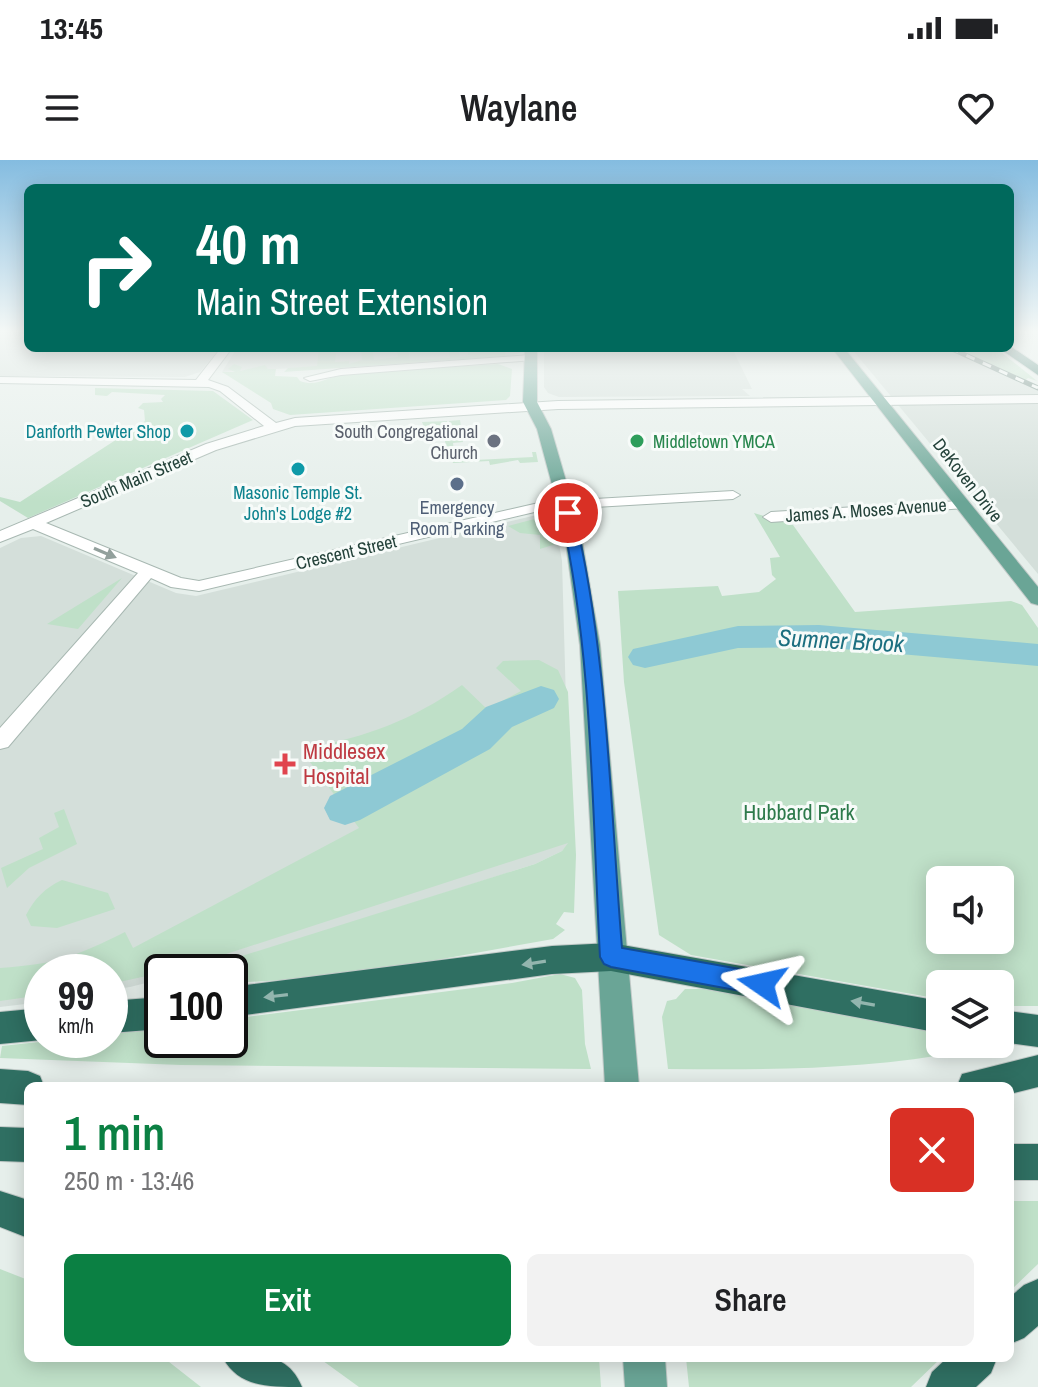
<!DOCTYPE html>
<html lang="en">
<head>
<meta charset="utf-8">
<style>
  :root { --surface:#fff; --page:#f2f2f2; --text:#202124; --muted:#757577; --accent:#0b8043 }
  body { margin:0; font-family:"Archivo Narrow",sans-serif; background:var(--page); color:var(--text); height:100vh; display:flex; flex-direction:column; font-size:30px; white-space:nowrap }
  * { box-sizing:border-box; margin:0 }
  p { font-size:26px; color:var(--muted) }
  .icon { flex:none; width:44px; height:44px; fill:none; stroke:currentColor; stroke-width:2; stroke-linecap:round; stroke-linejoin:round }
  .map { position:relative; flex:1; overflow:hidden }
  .drawer { position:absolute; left:24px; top:922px; width:990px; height:280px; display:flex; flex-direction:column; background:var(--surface); border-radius:12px; box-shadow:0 4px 20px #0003 }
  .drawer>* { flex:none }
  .top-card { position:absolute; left:24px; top:24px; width:990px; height:168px; border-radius:12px; box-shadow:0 4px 20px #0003; background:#00695c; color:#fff; overflow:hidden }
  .fabs { position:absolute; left:926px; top:706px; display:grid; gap:16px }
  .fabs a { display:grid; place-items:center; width:88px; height:88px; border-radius:12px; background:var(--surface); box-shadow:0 4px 20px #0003; font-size:40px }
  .speed { position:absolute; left:24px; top:794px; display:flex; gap:16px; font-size:40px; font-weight:700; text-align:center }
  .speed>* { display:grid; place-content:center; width:104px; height:104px; border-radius:50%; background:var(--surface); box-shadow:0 4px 20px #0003; line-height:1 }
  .speed small { font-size:20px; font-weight:400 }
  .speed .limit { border:4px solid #111; border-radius:12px; background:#fff; color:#111 }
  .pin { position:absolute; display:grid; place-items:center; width:68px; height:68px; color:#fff; margin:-34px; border:4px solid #fff; border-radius:50%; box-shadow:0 2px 8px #0007 }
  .me { position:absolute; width:88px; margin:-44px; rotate:281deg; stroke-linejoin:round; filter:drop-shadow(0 0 6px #0008) }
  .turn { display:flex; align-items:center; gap:28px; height:168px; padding:0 40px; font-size:36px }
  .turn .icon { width:104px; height:104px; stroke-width:2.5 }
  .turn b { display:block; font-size:56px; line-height:68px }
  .round { display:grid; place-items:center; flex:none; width:84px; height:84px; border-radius:12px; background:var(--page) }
  .overview { display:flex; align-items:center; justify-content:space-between; height:136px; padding:0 40px }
  h1 { font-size:48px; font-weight:600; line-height:60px; color:var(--accent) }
  .button { display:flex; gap:16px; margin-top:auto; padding:16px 40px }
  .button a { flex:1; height:92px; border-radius:12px; background:var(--accent); color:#fff; font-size:32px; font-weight:600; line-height:92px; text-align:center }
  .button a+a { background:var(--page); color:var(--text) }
  .status { display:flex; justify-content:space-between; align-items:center; height:56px; padding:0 40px; background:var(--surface); direction:ltr }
  .status svg { height:22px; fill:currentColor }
  header { display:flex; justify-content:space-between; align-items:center; height:104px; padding:0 40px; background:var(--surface); font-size:36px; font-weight:600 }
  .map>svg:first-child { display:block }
  .built { fill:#d4dfda }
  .green { fill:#bfe0c8; fill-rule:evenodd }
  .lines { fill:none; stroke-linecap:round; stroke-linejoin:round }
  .river { fill:#8ec9d4; fill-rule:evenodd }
  .minor-casing { stroke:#a8b8b2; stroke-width:2 }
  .major-casing { stroke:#c2cac8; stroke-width:2 }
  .highway-casing { stroke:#c2cac8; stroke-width:2 }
  .minor { fill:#fff; fill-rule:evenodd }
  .major { fill:#6aa596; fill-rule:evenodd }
  .highway { fill:#2f6f62; fill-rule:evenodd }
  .rail-casing { stroke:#5f7d75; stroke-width:5 }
  .rail { stroke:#f7fbf9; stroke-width:3; stroke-dasharray:9; stroke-linecap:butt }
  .oneway { fill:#92a09c }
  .oneway2 { fill:#93b5ae }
  .route { fill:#1a73e8; stroke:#114b97; stroke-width:2 }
  .culture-dot { fill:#0f9aa8; stroke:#f7fbf9; stroke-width:3 }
  .worship-dot { fill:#6b7280; stroke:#f7fbf9; stroke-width:3 }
  .leisure-dot { fill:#2e9e5b; stroke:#f7fbf9; stroke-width:3 }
  .service-dot { fill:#5c6f8a; stroke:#f7fbf9; stroke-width:3 }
  .health-dot { fill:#e0444e; stroke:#f7fbf9; stroke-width:3 }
  .labels { text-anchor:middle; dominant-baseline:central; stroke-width:6; stroke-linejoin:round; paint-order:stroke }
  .far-culture-label { font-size:18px; fill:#0d838f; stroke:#f7fbf9; text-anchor:end }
  .far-worship-label { font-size:18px; fill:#5b616d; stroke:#f7fbf9; text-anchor:end }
  .far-leisure-label { font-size:18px; fill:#27864d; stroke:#f7fbf9; text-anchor:start }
  .far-street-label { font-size:18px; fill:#24423a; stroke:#f7fbf9 }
  .far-service-label { font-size:18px; fill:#4e5e75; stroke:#f7fbf9 }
  .health-label { font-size:22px; fill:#be3a42; stroke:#f7fbf9; text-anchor:start }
  .park-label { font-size:22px; fill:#2d7a4b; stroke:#f7fbf9 }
  .water-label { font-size:24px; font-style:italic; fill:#1c6f80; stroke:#f7fbf9 }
</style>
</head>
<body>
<div class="status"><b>13:45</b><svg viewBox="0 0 49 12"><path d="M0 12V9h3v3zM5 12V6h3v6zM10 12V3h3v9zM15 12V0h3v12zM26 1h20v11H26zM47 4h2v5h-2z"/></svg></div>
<header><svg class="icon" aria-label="menu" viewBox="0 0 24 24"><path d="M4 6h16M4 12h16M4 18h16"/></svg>Waylane<svg class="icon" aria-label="heart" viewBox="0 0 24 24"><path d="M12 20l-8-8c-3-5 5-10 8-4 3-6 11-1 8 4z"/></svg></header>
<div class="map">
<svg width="1038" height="1227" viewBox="0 0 1038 1227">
  <rect width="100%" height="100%" fill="#e6efeb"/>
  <path class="built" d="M0,171H28V188H220L200,212L185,217L0,216Z
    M237,188H521L520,193L511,196L222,212Z
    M544,188H732L752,229H742L750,236L559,237L548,233L544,227Z
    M851,188H953L1038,227V414Z
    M541,354L555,359L562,401L570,682L562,691L535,704L215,806L191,812H162V819L130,827L110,830V812H42V842L0,847V388L21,378L41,376L176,433L196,436Z"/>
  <path class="green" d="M319,188H330L331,193H336L335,202L349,201V204L362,200L361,188H387L376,189L373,192L374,200L398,197L397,191H390V188H408L410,200L450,198L449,191L458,189L460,197L472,196L468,195V188H506L505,196L284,212L288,208L317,206Z
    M953,188H996L1037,221L1028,218L1025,221Z
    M234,204L242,207L240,211L265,205L268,209H276L275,216L297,217L300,221C317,227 325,218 342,215C393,207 447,208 498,204L512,209L510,236L506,240L290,255L273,249L271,243L222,212H235L228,209Z
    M95,228L213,231L253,260L28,358L0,341V337L20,342L145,261L144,250L138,248L143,243L163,242L161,239L165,235L112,232L107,236L95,235Z
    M460,260L463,282L453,283L455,301L533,297L532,292H536L538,302L520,303L518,300L490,305L489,301L453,303L449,290H443L442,286H446L443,272L428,277L422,262L447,261L450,283L449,261Z
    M754,353L793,365L855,452L1011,441L1022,445L1038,468V846H1000V824H940V839L691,795L659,775L624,522L618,431L718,426L722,436L759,432L776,419L772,415L770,398L780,397ZM940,720H1000V780H940Z
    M542,357L552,361L556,384L540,389V375L520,373L508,366Z
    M122,418L78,469L47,464Z
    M539,500L558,510L568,532L576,695L574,753L564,752L556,764L565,770L553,779L431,801L285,820L230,823V812H191L535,704L562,691L568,683L183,808L110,824V812H42V835L0,841V808C56,804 75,797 125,772L133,788L359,668L307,598L312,596L306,589C367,576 411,561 462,525L487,549L521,531L496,508L503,501Z
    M64,649L77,684L29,708L7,728L1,708L43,689L39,678L59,667L54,653Z
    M62,720L108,733L115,749L57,768L31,766L26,755C35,738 45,728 62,720Z
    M560,814L575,818L582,830L585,884L591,909L181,905L0,898L2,886L57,880H110V874L162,867V880H230V859L512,823Z
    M685,829H708L940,872V884H966L964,891C866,910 768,910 668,909L662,857L667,841L676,839Z
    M1010,1041H1038V1104L1010,1131Z
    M0,1109L28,1120V1198H164L201,1227H0Z
    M319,1198H599L601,1227H359Z
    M686,1198H941L911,1227H689Z"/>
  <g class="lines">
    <path class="river" d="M819,465L1038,484V506L819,487L738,488L645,508L633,505L628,497L633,489L738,466Z
      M541,526L554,530L559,539L554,548L512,567L490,589L360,660L345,665L330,660L324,648L330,636L462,569L486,547Z"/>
    <defs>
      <path id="minor" d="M221,188H232L208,220L228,227L276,263L295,258L558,241L1038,235V243L558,249L295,266L216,290L46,363L181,418L199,421L543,342L733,331L740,335L733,339L543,350L199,431L171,427L151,418L8,587L0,589V568L138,413L33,369L0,382V371L206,284L264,266L220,231L209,227L0,223V217L196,220Z
        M530,195L534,196V200L341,215L310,221L304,218L341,209Z
        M960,341L967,345L965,348L771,362L763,357L771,352Z"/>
      <path id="major" d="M525,188H537V242L551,269L580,369L600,485L639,926H605L580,485L564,369L537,269L523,242Z
        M832,188H844L1038,427V445L1031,443Z
        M623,1198H665L667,1227H625Z"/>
      <path id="highway" d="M1010,186L1038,205V215L999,188Z
        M611,783L940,841V873L611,811L552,814L230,857V827L552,786Z
        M162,837V869L110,873V841Z
        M42,848V880L0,884V852Z
        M1000,850L1038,855V887L1000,882Z
        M1038,895V927L1010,934V926H957L962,914Z
        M0,909L28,911L40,916L44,926H28V945L0,943Z
        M0,967L28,968V1002L0,1001Z
        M1010,984H1038V1020H1010Z
        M0,1031L28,1040V1078L0,1067Z
        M1038,1119V1166L1024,1178L1010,1184V1137L1024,1125Z
        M223,1198C258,1198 286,1189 302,1227C267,1227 239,1227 223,1198Z
        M947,1198H997L991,1213L976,1227H926L932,1212Z"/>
    </defs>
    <use href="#minor" class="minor-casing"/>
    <use href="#major" class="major-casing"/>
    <use href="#highway" class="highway-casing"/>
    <use href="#minor" class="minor"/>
    <use href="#major" class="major"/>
    <use href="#highway" class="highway"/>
    <defs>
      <path id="rail" d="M950,188L1038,228"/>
    </defs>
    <use href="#rail" class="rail-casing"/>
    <use href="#rail" class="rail"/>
  </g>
  <defs><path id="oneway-solid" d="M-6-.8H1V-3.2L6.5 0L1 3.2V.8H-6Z" transform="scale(2)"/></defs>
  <use class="oneway" href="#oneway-solid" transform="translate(105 393) rotate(23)"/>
  <g class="oneway2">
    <use href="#oneway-solid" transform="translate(534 803) rotate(171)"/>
    <use href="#oneway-solid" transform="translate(276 836) rotate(173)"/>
    <use href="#oneway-solid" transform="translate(863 843) rotate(-170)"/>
  </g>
  <linearGradient id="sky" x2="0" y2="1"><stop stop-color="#84bce0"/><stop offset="0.5" stop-color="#f4f8f6"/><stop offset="1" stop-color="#f4f8f6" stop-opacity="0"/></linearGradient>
  <rect width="1038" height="342" fill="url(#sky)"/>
  <path class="route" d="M568,349L574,353C608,494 610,644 622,788L762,813L770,816L773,824L770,832L762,835L611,807L604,804L600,797C592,650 593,496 561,353Z"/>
  <g class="culture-dot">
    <circle cx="187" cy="271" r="8"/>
    <circle cx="298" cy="309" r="8"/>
  </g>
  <circle class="worship-dot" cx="494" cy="281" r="8"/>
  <circle class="leisure-dot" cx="637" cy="281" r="8"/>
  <circle class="service-dot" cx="457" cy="324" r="8"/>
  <path class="health-dot" d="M281 592h8v8h8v8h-8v8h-8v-8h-8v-8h8z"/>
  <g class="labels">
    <g class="far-culture-label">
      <text x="171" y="271">Danforth Pewter Shop</text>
      <text x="298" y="332" text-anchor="middle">Masonic Temple St.<tspan x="298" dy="21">John's Lodge #2</tspan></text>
    </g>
    <g class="far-worship-label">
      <text x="478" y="271">South Congregational<tspan x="478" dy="21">Church</tspan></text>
    </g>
    <g class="far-leisure-label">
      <text x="653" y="281">Middletown YMCA</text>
    </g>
    <g class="far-street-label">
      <text transform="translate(136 319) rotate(-23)">South Main Street</text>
      <text transform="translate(968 320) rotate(52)">DeKoven Drive</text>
      <text transform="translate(866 350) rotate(-4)">James A. Moses Avenue</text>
      <text transform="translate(346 392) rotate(-13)">Crescent Street</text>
    </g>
    <g class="far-service-label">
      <text x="457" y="347">Emergency<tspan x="457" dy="21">Room Parking</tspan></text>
    </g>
    <g class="health-label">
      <text x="303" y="591">Middlesex<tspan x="303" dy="25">Hospital</tspan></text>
    </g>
    <g class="park-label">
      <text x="799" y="652">Hubbard Park</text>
    </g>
    <g class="water-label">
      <text transform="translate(841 480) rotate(3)">Sumner Brook</text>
    </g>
  </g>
</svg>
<div class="fabs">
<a><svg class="icon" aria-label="sound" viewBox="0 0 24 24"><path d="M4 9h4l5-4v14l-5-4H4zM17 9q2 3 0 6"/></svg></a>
<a><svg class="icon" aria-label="layers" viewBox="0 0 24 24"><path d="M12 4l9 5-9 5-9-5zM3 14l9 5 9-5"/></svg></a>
</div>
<div class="speed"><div>99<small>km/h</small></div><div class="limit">100</div></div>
<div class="pin" style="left:568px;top:353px;background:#d93025"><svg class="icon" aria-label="arrive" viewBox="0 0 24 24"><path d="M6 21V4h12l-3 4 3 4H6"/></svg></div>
<svg class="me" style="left:762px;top:824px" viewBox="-20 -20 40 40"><path d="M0-17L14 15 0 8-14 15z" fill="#1a73e8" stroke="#fff" stroke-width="4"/></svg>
<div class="top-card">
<div class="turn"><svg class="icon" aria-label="right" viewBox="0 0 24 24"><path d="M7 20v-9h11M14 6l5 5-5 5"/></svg><div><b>40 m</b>Main Street Extension</div></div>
</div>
<section class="drawer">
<div class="overview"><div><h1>1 min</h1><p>250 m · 13:46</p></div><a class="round" style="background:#d93025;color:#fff"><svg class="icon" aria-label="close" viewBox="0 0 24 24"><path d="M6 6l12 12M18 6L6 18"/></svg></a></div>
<div class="button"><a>Exit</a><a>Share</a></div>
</section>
</div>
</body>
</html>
